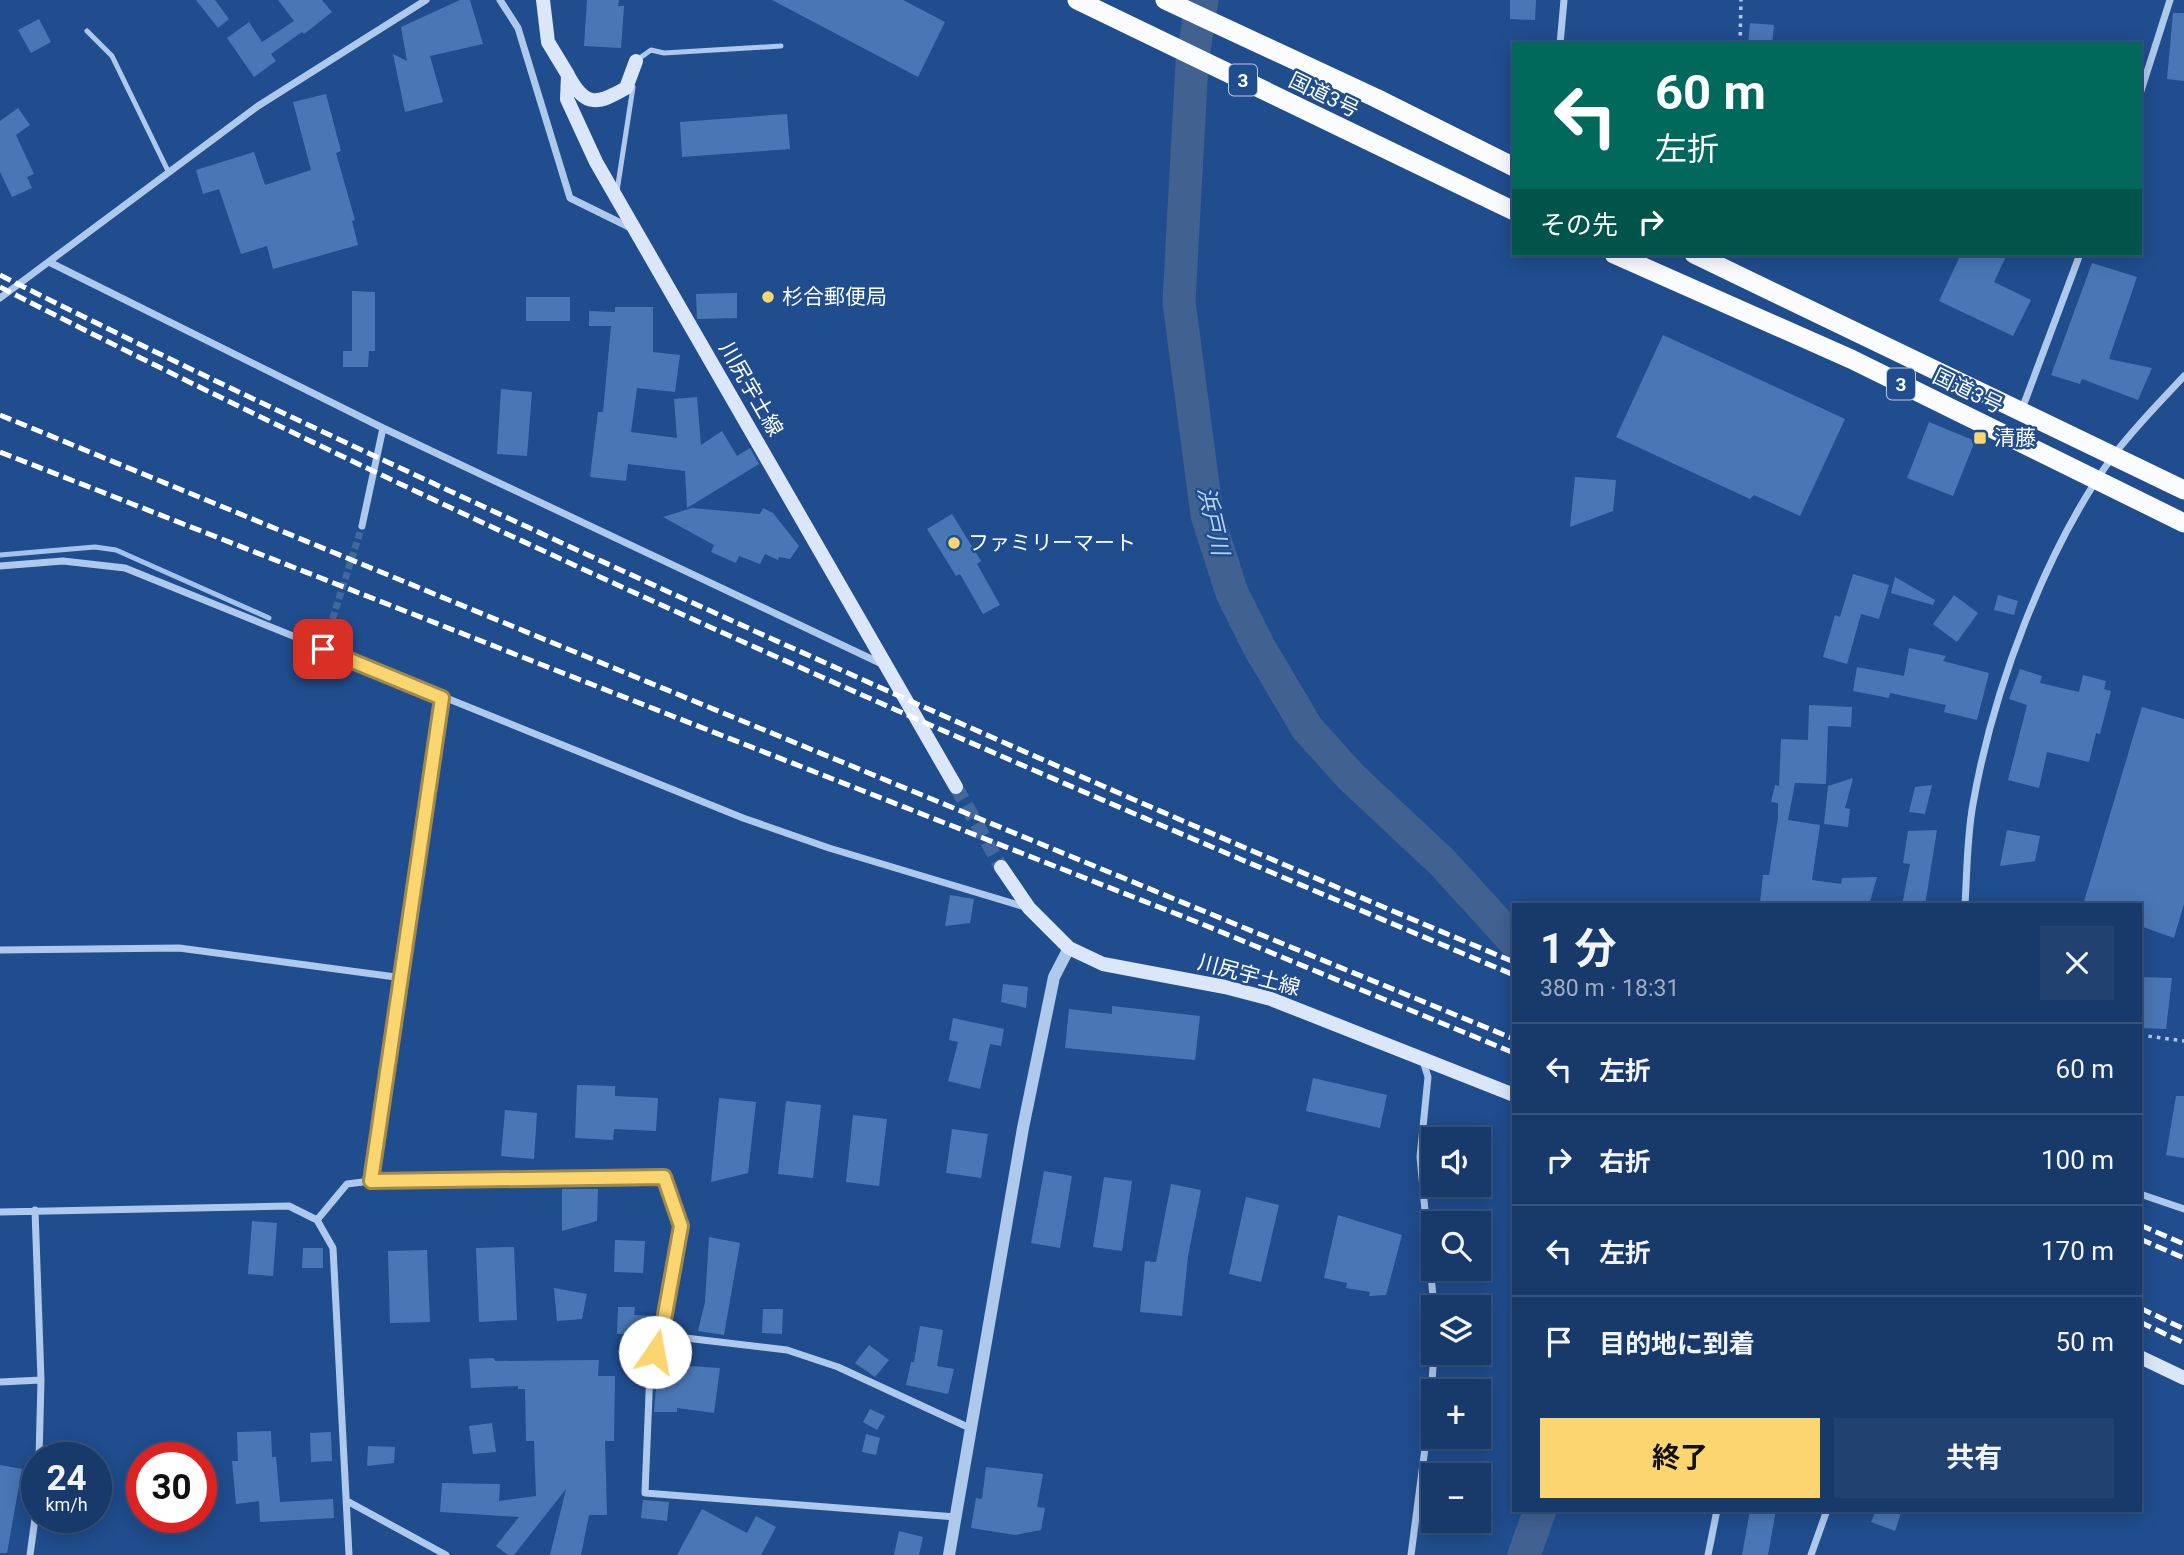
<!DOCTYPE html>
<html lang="ja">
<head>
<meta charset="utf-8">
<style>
  :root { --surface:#183a6a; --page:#214170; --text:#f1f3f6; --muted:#9fadc1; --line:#36547e; --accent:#fad570 }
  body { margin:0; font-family:Roboto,"Noto Sans JP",sans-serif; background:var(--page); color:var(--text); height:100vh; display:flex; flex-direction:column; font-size:26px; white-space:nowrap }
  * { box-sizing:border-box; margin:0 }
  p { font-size:23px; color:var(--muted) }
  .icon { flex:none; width:38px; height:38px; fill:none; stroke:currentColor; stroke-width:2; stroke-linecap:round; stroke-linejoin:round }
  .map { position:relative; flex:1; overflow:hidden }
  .sheet { position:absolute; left:1512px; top:903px; width:630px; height:609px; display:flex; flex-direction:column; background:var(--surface); border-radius:0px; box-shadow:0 4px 18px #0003,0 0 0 2px var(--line) }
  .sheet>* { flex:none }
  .top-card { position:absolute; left:1512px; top:42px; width:630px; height:214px; border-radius:0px; box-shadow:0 4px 18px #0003,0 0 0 2px var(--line); background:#00695c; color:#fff; overflow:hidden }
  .tools { position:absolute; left:1421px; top:1127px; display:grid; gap:14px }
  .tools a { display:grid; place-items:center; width:70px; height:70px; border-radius:0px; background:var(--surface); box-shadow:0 4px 18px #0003,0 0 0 2px var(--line); font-size:35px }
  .speed { position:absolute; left:21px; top:1442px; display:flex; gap:14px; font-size:35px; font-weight:700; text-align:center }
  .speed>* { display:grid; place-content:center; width:91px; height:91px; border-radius:50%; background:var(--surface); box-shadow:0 4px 18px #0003,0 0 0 2px var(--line); line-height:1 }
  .speed small { font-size:18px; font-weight:400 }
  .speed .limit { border:10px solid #d22; background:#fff; color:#111 }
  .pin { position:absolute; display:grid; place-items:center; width:60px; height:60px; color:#fff; margin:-30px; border-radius:14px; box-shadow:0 4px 10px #0006 }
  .me { position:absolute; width:77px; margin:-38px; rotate:12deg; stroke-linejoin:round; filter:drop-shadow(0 0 5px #0008) }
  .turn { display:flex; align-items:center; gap:24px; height:147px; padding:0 28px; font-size:32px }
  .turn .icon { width:91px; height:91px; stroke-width:2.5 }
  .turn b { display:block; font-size:49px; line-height:60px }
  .then { display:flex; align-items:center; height:66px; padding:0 28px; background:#0003; gap:14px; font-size:26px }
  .round { display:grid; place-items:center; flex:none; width:74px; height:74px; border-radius:0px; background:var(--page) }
  .head { display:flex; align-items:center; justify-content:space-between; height:119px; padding:0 28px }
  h1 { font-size:42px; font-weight:700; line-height:52px }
  .action { display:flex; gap:14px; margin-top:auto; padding:14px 28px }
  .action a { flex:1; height:80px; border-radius:0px; background:var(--accent); color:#111; font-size:28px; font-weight:700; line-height:80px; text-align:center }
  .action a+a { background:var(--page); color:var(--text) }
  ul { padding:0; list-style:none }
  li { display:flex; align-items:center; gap:21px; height:91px; padding:0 28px; border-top:2px solid var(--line) }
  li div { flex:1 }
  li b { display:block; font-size:26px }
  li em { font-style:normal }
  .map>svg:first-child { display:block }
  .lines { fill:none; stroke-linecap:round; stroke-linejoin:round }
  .stream { stroke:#a3c3ee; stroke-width:5 }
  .river { stroke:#416190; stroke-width:33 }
  .building { fill:#4977b6 }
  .minor-tunnel { stroke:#41689f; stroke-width:7; stroke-dasharray:7 3.5; stroke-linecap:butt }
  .secondary-tunnel { stroke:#41689f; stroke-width:14; stroke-dasharray:14 7; stroke-linecap:butt }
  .path { stroke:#afc9ec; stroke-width:3.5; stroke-dasharray:3.5 5; stroke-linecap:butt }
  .service { stroke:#afc9ec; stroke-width:5 }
  .minor { stroke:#afc9ec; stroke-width:7 }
  .tertiary { stroke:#afc9ec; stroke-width:12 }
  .secondary { stroke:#dbe7f9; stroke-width:14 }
  .trunk { stroke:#fafcff; stroke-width:19 }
  .rail { stroke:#fff; stroke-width:5; stroke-dasharray:12 5; stroke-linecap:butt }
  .route-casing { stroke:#a28a49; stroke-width:18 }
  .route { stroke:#fad570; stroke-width:12 }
  .poi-dot { fill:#fad570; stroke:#204d8e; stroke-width:2.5 }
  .labels { text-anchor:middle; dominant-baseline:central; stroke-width:5; stroke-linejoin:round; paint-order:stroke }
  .shield { fill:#204d8e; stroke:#bccadd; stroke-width:2 }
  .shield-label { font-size:19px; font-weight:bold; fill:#fff }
  .street-label { font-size:21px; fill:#fff; stroke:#204d8e }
  .poi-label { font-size:21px; fill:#fff; stroke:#204d8e; text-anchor:start }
  .water-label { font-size:23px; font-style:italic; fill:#bbd3f3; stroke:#204d8e }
</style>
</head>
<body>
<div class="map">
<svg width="2184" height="1555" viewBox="0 0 2184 1555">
  <rect width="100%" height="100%" fill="#204d8e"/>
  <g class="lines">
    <path class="stream" d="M0,555L95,547L116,550L269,618"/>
    <path class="river" d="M1202,0L1192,63L1179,302L1207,515L1232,593L1259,647L1307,728L1351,777L1442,862L1514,941
      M1524,1555L1540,1510"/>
  </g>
  <path class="building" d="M196,0H215L229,19L218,28Z
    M278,0H322L332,12L304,34L302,32L271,54L276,61L254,77L227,38L249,22L262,42L294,21Z
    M460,0H470L483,44L430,56L443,102L405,112L393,54L407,61L401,27Z
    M587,0H619L618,6H624L621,48L584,46Z
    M772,0H903L945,22L918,77Z
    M1510,0H1536L1535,20L1510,19Z
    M2173,13H2184V81L2167,79Z
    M39,19L51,42L31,53L18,30Z
    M1750,23L1774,25L1772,44H1748Z
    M326,94L341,151L336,153L355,220L352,221L358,245L273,269L267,246L241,254L219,189L203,194L196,170L254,152L265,185L311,170L293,102Z
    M18,108L30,125L16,135L34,174L27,177L32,188L12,197L0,172V121Z
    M787,114L790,149L682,157L680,122Z
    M1961,254H2007L1994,282L2031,300L2013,336L1939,301Z
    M2092,263L2137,277L2109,359L2152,368L2138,400L2082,379L2080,384L2051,375Z
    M352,291L375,292V351H369L368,367H343V351H352Z
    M737,293V318L697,319L696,294Z
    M526,297H570V321H526Z
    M615,307H653V352L680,355L675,392L637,388L631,432L677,438L674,399L697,397L701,445L722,431L737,456L750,448L759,464L687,508L685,471L628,464L626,481L590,477L598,412H603L611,326H589V311L615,312Z
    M1663,335L1845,419L1800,516L1754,495L1750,499L1616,437Z
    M501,389L532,392L527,456L497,454Z
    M1929,422L1975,441L1953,496L1907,478Z
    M1575,477L1616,480L1613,511L1570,527Z
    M692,508L760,514L763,508L773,513L799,546L790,559L779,557L778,560L765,554L760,564L739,556L736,563L711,552L714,545L663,517Z
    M952,514L981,561L977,564L1000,605L983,614L960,574L956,576L927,529Z
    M1853,574L1889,585L1879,619L1861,614L1847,664L1823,657L1835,615L1840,617Z
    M1895,577L1935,600L1933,605L1891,593Z
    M1954,595L1978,613L1957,642L1933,624Z
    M1998,595L2018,601L2014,615L1994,610Z
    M1909,648L1946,656L1943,661L1989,673L1977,720L1944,712L1946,705L1890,693L1889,698L1853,691L1857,667L1904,676Z
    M2020,669L2042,676L2040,683L2079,692L2083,675L2106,681L2104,689L2111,691L2100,734L2096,733L2089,762L2047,752L2039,788L2008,780L2027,705L2009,699Z
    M1809,705L1852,707L1851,727L1828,726L1826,784L1795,783L1788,820L1820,825L1812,880L1841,884L1842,878L1877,877L1869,905L1760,903L1763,875H1769L1778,818V803L1771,802L1775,785L1779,786L1781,739L1808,740Z
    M2142,707L2184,719V904L2174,938L2140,926V905H2083Z
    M1853,778L1845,808L1850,809L1848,827L1824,824L1828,786Z
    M1932,785L1925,814L1909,812L1915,787Z
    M1937,830L1925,905H1902L1910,864L1903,863L1908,831Z
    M2007,830L2040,836L2035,861L2000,866Z
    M950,895L974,899L970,923L945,926Z
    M2140,977L2172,978L2166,1029L2140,1028Z
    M1003,984L1028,987L1026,1008L1001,1002Z
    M1112,1006L1200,1016L1195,1060L1065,1048L1069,1009L1112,1014Z
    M953,1018L1004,1029L1001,1046L990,1044L980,1089L948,1081L958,1042L949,1040Z
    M1313,1078L1387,1095L1380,1128L1306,1111Z
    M577,1085L615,1086V1096L658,1098L656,1131L614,1129L613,1140L575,1138Z
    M2176,1096H2184V1158L2166,1155Z
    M719,1098L756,1102L748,1173L711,1182Z
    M786,1101L821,1105L813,1178L778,1174Z
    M505,1110L537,1113L534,1159L501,1156Z
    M853,1115L887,1119L879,1186L846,1182Z
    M952,1129L988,1134L981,1178L946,1173Z
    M1044,1171L1072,1176L1060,1248L1031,1243Z
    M1104,1177L1132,1181L1122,1251L1093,1247Z
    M1171,1184L1201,1190L1188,1256L1182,1316L1140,1312L1145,1261L1156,1262Z
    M562,1189H598L597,1221L562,1231Z
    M1246,1197L1279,1205L1261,1282L1229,1274Z
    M1338,1215L1402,1235L1386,1295L1369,1296L1370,1292L1346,1288L1347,1283L1324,1278Z
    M252,1221L277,1223L273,1276L248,1274Z
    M709,1237L740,1243L724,1335L698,1331L705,1302Z
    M615,1240L645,1241L643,1273L614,1272Z
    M514,1247L517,1320L479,1322L476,1248Z
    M303,1248H323V1268H302Z
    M427,1250L430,1322L390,1323L388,1251Z
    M554,1288L587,1294L582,1319L557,1321Z
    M618,1307H635L634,1315L657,1316L655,1331L633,1330V1334H617Z
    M763,1309H783L782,1334L762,1333Z
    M920,1326L943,1330L937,1366L954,1369L948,1394L906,1385L911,1362H914Z
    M869,1345L889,1360L875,1377L855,1363Z
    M494,1358L495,1361L599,1360L598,1376H615L614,1441H605L607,1515H589L581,1555H550L566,1489L514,1555H508L496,1546L519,1517L440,1512L442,1483L500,1484L499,1501L536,1496L534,1441H526L525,1389H518V1386L471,1388L469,1359Z
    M658,1364L720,1368L714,1413L677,1408V1412H654Z
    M870,1409L885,1416L877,1430L863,1422Z
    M492,1423L496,1452L473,1454L469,1426Z
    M271,1431L272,1457H276L280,1502L333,1499L334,1518L260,1522L259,1501L236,1504L232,1461H238L237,1432Z
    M331,1432L332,1461L311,1462L310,1433Z
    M866,1434L880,1438L876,1455L862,1452Z
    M368,1446L395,1447L394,1463L367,1466Z
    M0,1465L22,1469L7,1553H0Z
    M986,1467L1043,1474L1037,1507L1045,1508L1041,1530L1015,1535L971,1528L976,1498L982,1499Z
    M643,1500L669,1502L667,1521L641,1518Z
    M702,1509L747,1533L756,1516L776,1527L761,1555H677Z
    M1750,1510H1776L1768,1555H1742Z
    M1876,1510H1902L1895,1531L1871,1522Z
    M899,1531L923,1537L919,1555H894Z"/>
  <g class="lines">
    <path class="minor-tunnel" d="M323,649L362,526"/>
    <path class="secondary-tunnel" d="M956,787L1001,867"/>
    <path class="path" d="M1740,44L1741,0
      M2140,1035L2184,1041"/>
    <path class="service" d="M87,31L112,56L169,173
      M637,60L651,50L664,53L781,46
      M617,191L633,87"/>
    <path class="minor" d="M500,0L518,28L570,198L631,228
      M1560,44L1564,0
      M2140,94L2170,0
      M51,263L383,428L882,664
      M0,298L258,106L426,0
      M2022,409L2080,254
      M362,526L383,428
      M0,566L63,561L125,568L743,818L829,848L1025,907
      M1965,905C1967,872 1967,836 1973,804C1993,690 2045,550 2113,456C2134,428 2160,402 2184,376
      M0,950L179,948L403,978
      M1423,1061L1428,1077L1420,1157L1434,1307
      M371,1181L442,698
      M2140,1194L2184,1209
      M35,1210L41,1380L39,1458
      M0,1212L289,1206L317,1220L333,1248L349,1555
      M317,1220L347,1184L371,1181L664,1177L681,1226L660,1335L787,1350L838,1367L972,1429
      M660,1335L650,1370L645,1493L956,1517
      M0,1382L41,1380
      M347,1501L446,1555
      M30,1555L37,1504
      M1411,1555L1430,1410L1434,1353
      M1708,1555L1717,1510
      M1811,1555L1827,1510"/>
    <path class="tertiary" d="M949,1555L1023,1128L1054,977L1069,948"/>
    <path class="secondary" d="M543,0L548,42L568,75L567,99L596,162L956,787
      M569,77C586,108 598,104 626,88L636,61
      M1001,867L1029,908L1069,948L1103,964L1225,987L1271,999L1514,1095
      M2140,1357L2184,1378"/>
    <path class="trunk" d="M1077,0L1514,211
      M1165,0L1376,98L1514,167
      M1614,254L1851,359L2184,523
      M1694,254L2184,490"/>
    <path class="rail" d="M0,275C194,373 391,464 588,555C895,696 1203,832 1514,962
      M0,287C494,540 1003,760 1514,975
      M0,415L1514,1039
      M0,452L1197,922L1514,1053
      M2140,1225L2184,1244
      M2140,1239L2184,1258
      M2140,1308L2184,1329
      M2140,1322L2184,1343"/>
  </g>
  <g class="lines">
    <defs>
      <path id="route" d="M323,649L442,698L371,1181L664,1177L681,1226L662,1331L655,1352"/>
    </defs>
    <use href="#route" class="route-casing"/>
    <use href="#route" class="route"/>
  </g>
  <g class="poi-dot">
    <circle cx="768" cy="297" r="7"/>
    <rect x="1973" y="431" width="14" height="14" rx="3.5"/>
    <circle cx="954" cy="543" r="7"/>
  </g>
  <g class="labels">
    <g class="shield">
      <rect x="1229" y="64.5" width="28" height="31" rx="5"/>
      <rect x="1887" y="368.5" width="28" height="31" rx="5"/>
    </g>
    <g class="shield-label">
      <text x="1243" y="80">3</text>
      <text x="1901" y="384">3</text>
    </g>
    <g class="street-label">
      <text transform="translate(1324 95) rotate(26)">国道3号</text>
      <text transform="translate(751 389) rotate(60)">川尻宇土線</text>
      <text transform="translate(1968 391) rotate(26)">国道3号</text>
      <text transform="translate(1249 975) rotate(15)">川尻宇土線</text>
    </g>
    <g class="poi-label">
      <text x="782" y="297">杉合郵便局</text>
      <text x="1994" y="438">清藤</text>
      <text x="968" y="543">ファミリーマート</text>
    </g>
    <g class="water-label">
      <text transform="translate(1213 521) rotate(77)">浜戸川</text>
    </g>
  </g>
</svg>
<div class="tools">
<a><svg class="icon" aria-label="sound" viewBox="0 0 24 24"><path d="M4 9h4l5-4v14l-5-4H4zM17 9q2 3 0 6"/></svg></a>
<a><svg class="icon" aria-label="search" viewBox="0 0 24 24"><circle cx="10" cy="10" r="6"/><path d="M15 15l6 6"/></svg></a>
<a><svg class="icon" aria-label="layers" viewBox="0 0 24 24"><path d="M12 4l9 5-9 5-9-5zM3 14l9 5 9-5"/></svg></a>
<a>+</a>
<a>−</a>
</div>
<div class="speed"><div>24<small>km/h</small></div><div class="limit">30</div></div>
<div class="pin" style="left:323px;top:649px;background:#d93025"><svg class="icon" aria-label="arrive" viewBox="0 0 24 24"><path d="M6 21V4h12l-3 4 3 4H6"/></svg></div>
<svg class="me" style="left:655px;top:1352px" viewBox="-20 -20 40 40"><circle r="19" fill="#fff"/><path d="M0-13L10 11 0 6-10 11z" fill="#fad570"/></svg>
<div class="top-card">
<div class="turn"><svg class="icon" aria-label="left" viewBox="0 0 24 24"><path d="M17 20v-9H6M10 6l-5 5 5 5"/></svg><div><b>60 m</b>左折</div></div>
<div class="then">その先<svg class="icon" aria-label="right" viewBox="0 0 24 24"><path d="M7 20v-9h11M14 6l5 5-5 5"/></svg></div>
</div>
<section class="sheet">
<div class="head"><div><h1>1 分</h1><p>380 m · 18:31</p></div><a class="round"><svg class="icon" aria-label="close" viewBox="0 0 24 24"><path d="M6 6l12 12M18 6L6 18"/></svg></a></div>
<ul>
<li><svg class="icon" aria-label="left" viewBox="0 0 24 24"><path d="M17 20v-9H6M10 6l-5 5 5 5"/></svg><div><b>左折</b></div><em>60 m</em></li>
<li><svg class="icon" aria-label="right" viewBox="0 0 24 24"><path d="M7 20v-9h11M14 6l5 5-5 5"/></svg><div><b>右折</b></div><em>100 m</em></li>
<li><svg class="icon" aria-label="left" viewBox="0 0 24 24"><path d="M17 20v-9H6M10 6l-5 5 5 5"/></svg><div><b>左折</b></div><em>170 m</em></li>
<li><svg class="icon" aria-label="arrive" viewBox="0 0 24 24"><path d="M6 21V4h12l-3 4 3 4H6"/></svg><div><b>目的地に到着</b></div><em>50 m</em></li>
</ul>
<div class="action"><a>終了</a><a>共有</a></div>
</section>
</div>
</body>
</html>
